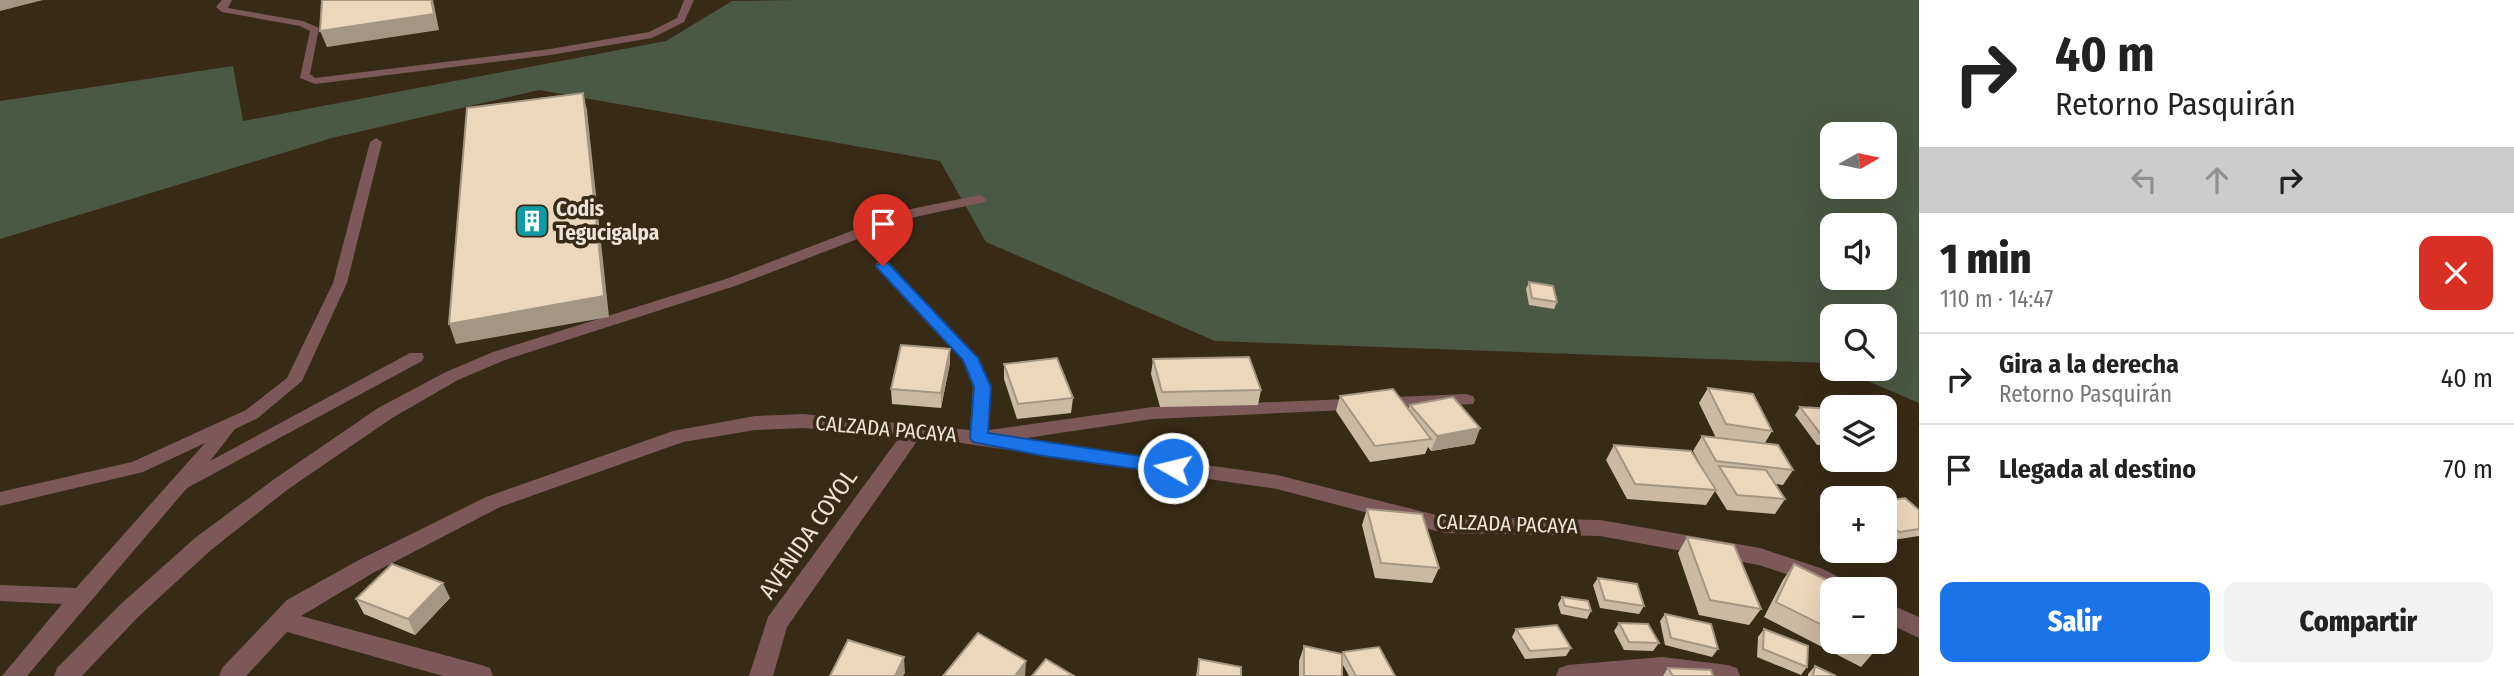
<!DOCTYPE html>
<html lang="es">
<head>
<meta charset="utf-8">
<style>
  :root { --surface:#fff; --page:#f2f2f2; --text:#222; --muted:#767676; --line:#e0e0e0; --accent:#1a73e8 }
  body { margin:0; font-family:"Fira Sans Condensed",sans-serif; background:var(--page); color:var(--text); height:100vh; display:flex; flex-direction:column; font-size:26px; white-space:nowrap }
  * { box-sizing:border-box; margin:0 }
  p { font-size:23px; color:var(--muted) }
  .icon { flex:none; width:38px; height:38px; fill:none; stroke:currentColor; stroke-width:2; stroke-linecap:round; stroke-linejoin:round }
  .map { position:relative; flex:1; overflow:hidden }
  .details { display:flex; flex-direction:column; background:var(--surface); width:595px }
  .details>* { flex:none }
  .top-card { background:#fff; color:var(--text); overflow:hidden }
  .needle { width:46px; rotate:81deg }
  .tools { position:absolute; left:1820px; top:122px; display:grid; gap:14px }
  .tools a { display:grid; place-items:center; width:77px; height:77px; border-radius:14px; background:var(--surface); box-shadow:0 7px 28px #0002; font-size:35px }
  .pin { position:absolute; display:grid; place-items:center; width:60px; height:60px; color:#fff; margin:-72px -30px; border-radius:50% 50% 50% 0; rotate:-45deg; box-shadow:0 0 7px #0007 }
  .pin .icon { rotate:45deg }
  .me { position:absolute; width:77px; margin:-38px; rotate:278deg; stroke-linejoin:round; filter:drop-shadow(0 0 5px #0008) }
  .turn { display:flex; align-items:center; gap:24px; height:147px; padding:0 21px; font-size:32px }
  .turn .icon { width:91px; height:91px; stroke-width:2.5 }
  .turn b { display:block; font-size:49px; line-height:60px }
  .lanes { display:flex; align-items:center; height:66px; padding:0 21px; background:#0003; justify-content:center; gap:35px; direction:ltr }
  .lanes .off { opacity:.35 }
  .round { display:grid; place-items:center; flex:none; width:74px; height:74px; border-radius:14px; background:var(--page) }
  .overview { display:flex; align-items:center; justify-content:space-between; height:119px; padding:0 21px }
  h1 { font-size:42px; font-weight:800; line-height:52px }
  .action { display:flex; gap:14px; margin-top:auto; padding:14px 21px }
  .action a { flex:1; height:80px; border-radius:14px; background:var(--accent); color:#fff; font-size:28px; font-weight:800; line-height:80px; text-align:center }
  .action a+a { background:var(--page); color:var(--text) }
  ul { padding:0; list-style:none }
  li { display:flex; align-items:center; gap:21px; height:91px; padding:0 21px; border-top:2px solid var(--line) }
  li div { flex:1 }
  li b { display:block; font-size:26px }
  li em { font-style:normal }
  main { display:flex; flex:1; min-height:0 }
  .map>svg:first-child { display:block }
  .green { fill:#4b5842; fill-rule:evenodd }
  .lines { fill:none; stroke-linecap:round; stroke-linejoin:round }
  .lane { fill:#7c5958; fill-rule:evenodd }
  .street { fill:#7c5958; fill-rule:evenodd }
  .wall { fill:#cbb9a2 }
  .shaded-wall { fill:#a59684 }
  .building { fill:#ecd7bc; stroke:#a59684; stroke-width:2 }
  .route { fill:#1a73e8; stroke:#114b97; stroke-width:2 }
  .labels { text-anchor:middle; dominant-baseline:central; stroke-width:7; stroke-linejoin:round; paint-order:stroke }
  .poi-label { font-size:21px; font-weight:bold; fill:#ece4d7; stroke:#372b15; text-anchor:start }
  .street-label { font-size:21px; fill:#ece4d7; stroke:#372b15 }
  .near-street-label { font-size:24px; fill:#ece4d7; stroke:#372b15 }
</style>
</head>
<body>
<main>
<div class="map">
<svg width="1919" height="676" viewBox="0 0 1919 676">
  <rect width="100%" height="100%" fill="#372b15"/>
  <path class="green" d="M796,0H1919V403L1840,369H1885V317H1832V366L1825,363L1215,341L986,242L940,161L539,90L332,138L0,239V101L233,66L243,121L666,41L732,1ZM1832,135H1885V187H1832ZM1832,226H1885V278H1832Z"/>
  <g class="lines">
    <path class="lane" d="M222,0H232L228,8L303,21L319,28L310,74L315,78L550,49L649,32L677,18L684,0H694L684,22L652,38L550,55L315,84L300,78L310,31L300,26L222,12L216,7Z
      M376,138L382,142L347,283L302,381L258,418L235,429L210,461L410,353H422L424,357L422,361L187,488L27,676H2L62,604L0,601V585L76,588L205,443L143,472L0,506V492L132,462L246,410L287,378L333,283L370,142Z"/>
    <path class="street" d="M980,195L987,199L985,202L915,217L738,285L505,360L458,380L392,418L287,490L211,550L138,617L82,676H54L57,668L122,603L195,538L273,480L378,408L446,372L493,352L726,279L906,210Z
      M883,261L889,263L979,358L991,387L989,430L1153,407L1466,394L1473,396L1475,400L1473,404L1153,419L1020,439L1277,475L1444,517L1600,520L1760,548L1823,569L1852,584L1855,590H1832V594L1807,581L1759,565L1600,536L1444,533L1277,489L920,437L787,627L773,676H749L768,617L901,435L803,428L755,430L683,442L500,507L373,573L301,616L481,665L490,668L493,676H443L287,632L246,676H219L222,668L287,600L357,561L486,497L673,431L755,416L803,414L970,430L973,387L962,360L877,269L875,266L877,263Z
      M1885,602L1919,617V638L1885,622Z
      M1662,657L1728,665L1737,668L1740,676H1556L1559,668L1568,665Z"/>
  </g>
  <path class="wall" d="M1529,282L1557,302L1554,309L1529,305L1526,289Z
    M1153,359L1261,390L1258,405L1160,407L1151,374Z
    M950,363L941,408L892,404L891,389Z
    M1004,364L1073,398L1071,413L1017,419L1004,379Z
    M1708,388L1772,431L1765,443L1793,470L1783,485L1776,484L1785,499L1775,514L1727,510L1715,491L1706,505L1627,499L1606,460L1614,445L1703,469L1693,451L1702,436L1716,438L1699,403Z
    M1340,396L1408,409L1410,405L1480,428L1474,444L1431,451L1428,447L1425,454L1370,462L1336,411Z
    M1800,407L1832,409V446L1817,445L1795,415Z
    M1885,501L1919,510V536L1893,540L1885,533Z
    M1367,509L1439,568L1432,583L1375,578L1362,525Z
    M1687,537L1761,609L1749,625L1699,615L1678,553Z
    M1794,564L1832,590V642H1878L1874,652L1861,667L1764,617L1783,580Z
    M1598,578L1644,606L1639,614L1600,608L1593,585Z
    M1562,597L1591,611L1587,619L1561,614L1558,604Z
    M450,598L415,635L364,614L356,599Z
    M1665,614L1718,649L1712,657L1665,645L1660,621Z
    M1619,623L1659,643L1653,651L1624,650L1614,631Z
    M1516,629L1571,648L1566,656L1525,659L1512,637Z
    M1764,629L1807,667L1801,675L1757,657L1758,637Z
    M1304,646L1342,657L1343,652L1395,676H1349L1342,663V676H1299V661Z
    M1199,659L1241,676H1196Z
    M1815,666L1836,676H1808V674Z
    M1668,668L1713,676H1663Z"/>
  <path class="shaded-wall" d="M0,0H43L0,11Z
    M431,0H433L439,30L327,47L320,31Z
    M583,93L587,110L609,317L456,344L449,324Z
    M950,349V363L941,408V393Z
    M1480,428L1474,444L1431,451L1437,436Z
    M443,583L450,598L415,635L408,619Z
    M904,657L905,673L903,676H895Z
    M1026,661L1025,676H1015Z"/>
  <path class="building" d="M322,0H431L434,14L320,31Z
    M583,93L604,296L449,324L467,108Z
    M1529,282L1553,286L1557,302L1532,298Z
    M901,345L950,349L941,393L891,389Z
    M1249,357L1261,390L1162,392L1153,359Z
    M1057,358L1073,398L1018,404L1004,364Z
    M1708,388L1753,394L1772,431L1726,424Z
    M1393,389L1431,439L1375,446L1340,396Z
    M1453,397L1480,428L1437,436L1410,405Z
    M1800,407L1832,409V438L1823,437Z
    M1702,436L1778,445L1793,470L1716,461Z
    M1614,445L1691,451L1716,490L1635,484Z
    M1719,466L1766,470L1785,499L1737,495Z
    M1905,498L1919,510V529L1899,532L1885,520V501Z
    M1367,509L1422,514L1439,568L1381,563Z
    M1687,537L1734,545L1761,609L1710,600Z
    M392,564L443,583L408,619L356,599Z
    M1794,564L1847,590H1832V630L1776,602Z
    M1598,578L1637,584L1644,606L1605,600Z
    M1562,597L1588,601L1591,611L1565,606Z
    M1885,608L1890,610L1885,623Z
    M1665,614L1711,624L1718,649L1671,638Z
    M1619,623L1648,624L1659,643L1629,642Z
    M1557,625L1571,648L1530,651L1516,629Z
    M1764,629L1808,646L1807,667L1763,649Z
    M978,633L1026,661L1015,676H943Z
    M848,640L904,657L895,676H830Z
    M1856,642H1878L1874,652Z
    M1304,646L1342,654V676H1304Z
    M1379,647L1395,676H1356L1343,652Z
    M1046,659L1074,676H1032Z
    M1199,659L1241,667V676H1198Z
    M1815,666L1836,676H1813Z
    M1668,668L1711,670L1713,676H1673Z"/>
  <path class="route" d="M883,262L888,263L978,358L991,387L988,433L1173,461L1180,463L1183,468L1180,472L1173,474L1044,456L973,442L970,438L974,387L963,360L878,269L876,266Z"/>
  <defs>
    <symbol id="building-square" viewBox="-11 -11 22 22"><rect x="-9" y="-9" width="18" height="18" rx="4" fill="#0f9aa8" stroke="#372b15"/><path d="M-4-6H4V6H1V3H-1V6H-4ZM-2.5-4.3h1.7v1.8h-1.7ZM.8-4.3h1.7v1.8H.8ZM-2.5-1h1.7V.8h-1.7ZM.8-1h1.7V.8H.8Z" fill="#fff"/></symbol>
  </defs>
  <g fill-rule="evenodd">
    <use href="#building-square" x="513" y="202" width="38" height="38"/>
  </g>
  <g class="labels">
    <g class="poi-label">
      <text x="556" y="209">Codis<tspan x="556" dy="24">Tegucigalpa</tspan></text>
    </g>
    <g class="street-label">
      <text transform="translate(886 429) rotate(5)">CALZADA PACAYA</text>
      <text transform="translate(1507 524) rotate(2)">CALZADA PACAYA</text>
    </g>
    <g class="near-street-label">
      <text transform="translate(808 534) rotate(-55)">AVENIDA COYOL</text>
    </g>
  </g>
</svg>
<div class="tools">
<a><svg class="needle" viewBox="-14 -14 28 28"><path d="M0-13l5 13h-10z" fill="#e53935"/><path d="M0 13l5-13h-10z" fill="#767676"/></svg></a>
<a><svg class="icon" aria-label="sound" viewBox="0 0 24 24"><path d="M4 9h4l5-4v14l-5-4H4zM17 9q2 3 0 6"/></svg></a>
<a><svg class="icon" aria-label="search" viewBox="0 0 24 24"><circle cx="10" cy="10" r="6"/><path d="M15 15l6 6"/></svg></a>
<a><svg class="icon" aria-label="layers" viewBox="0 0 24 24"><path d="M12 4l9 5-9 5-9-5zM3 14l9 5 9-5"/></svg></a>
<a>+</a>
<a>−</a>
</div>
<div class="pin" style="left:883px;top:266px;background:#d93025"><svg class="icon" aria-label="arrive" viewBox="0 0 24 24"><path d="M6 21V4h12l-3 4 3 4H6"/></svg></div>
<svg class="me" style="left:1173px;top:468px" viewBox="-20 -20 40 40"><circle r="17" fill="#1a73e8" stroke="#fff" stroke-width="3"/><path d="M0-11L8 9 0 5-8 9z" fill="#fff"/></svg>
</div>
<section class="details">
<div class="top-card">
<div class="turn"><svg class="icon" aria-label="right" viewBox="0 0 24 24"><path d="M7 20v-9h11M14 6l5 5-5 5"/></svg><div><b>40 m</b>Retorno Pasquirán</div></div>
<div class="lanes"><svg class="icon off" aria-label="left" viewBox="0 0 24 24"><path d="M17 20v-9H6M10 6l-5 5 5 5"/></svg><svg class="icon off" aria-label="ahead" viewBox="0 0 24 24"><path d="M12 20V5M6 11l6-6 6 6"/></svg><svg class="icon" aria-label="right" viewBox="0 0 24 24"><path d="M7 20v-9h11M14 6l5 5-5 5"/></svg></div>
</div>
<div class="overview"><div><h1>1 min</h1><p>110 m · 14:47</p></div><a class="round" style="background:#d93025;color:#fff"><svg class="icon" aria-label="close" viewBox="0 0 24 24"><path d="M6 6l12 12M18 6L6 18"/></svg></a></div>
<ul>
<li><svg class="icon" aria-label="right" viewBox="0 0 24 24"><path d="M7 20v-9h11M14 6l5 5-5 5"/></svg><div><b>Gira a la derecha</b><p>Retorno Pasquirán</p></div><em>40 m</em></li>
<li><svg class="icon" aria-label="arrive" viewBox="0 0 24 24"><path d="M6 21V4h12l-3 4 3 4H6"/></svg><div><b>Llegada al destino</b></div><em>70 m</em></li>
</ul>
<div class="action"><a>Salir</a><a>Compartir</a></div>
</section>
</main>
</body>
</html>
